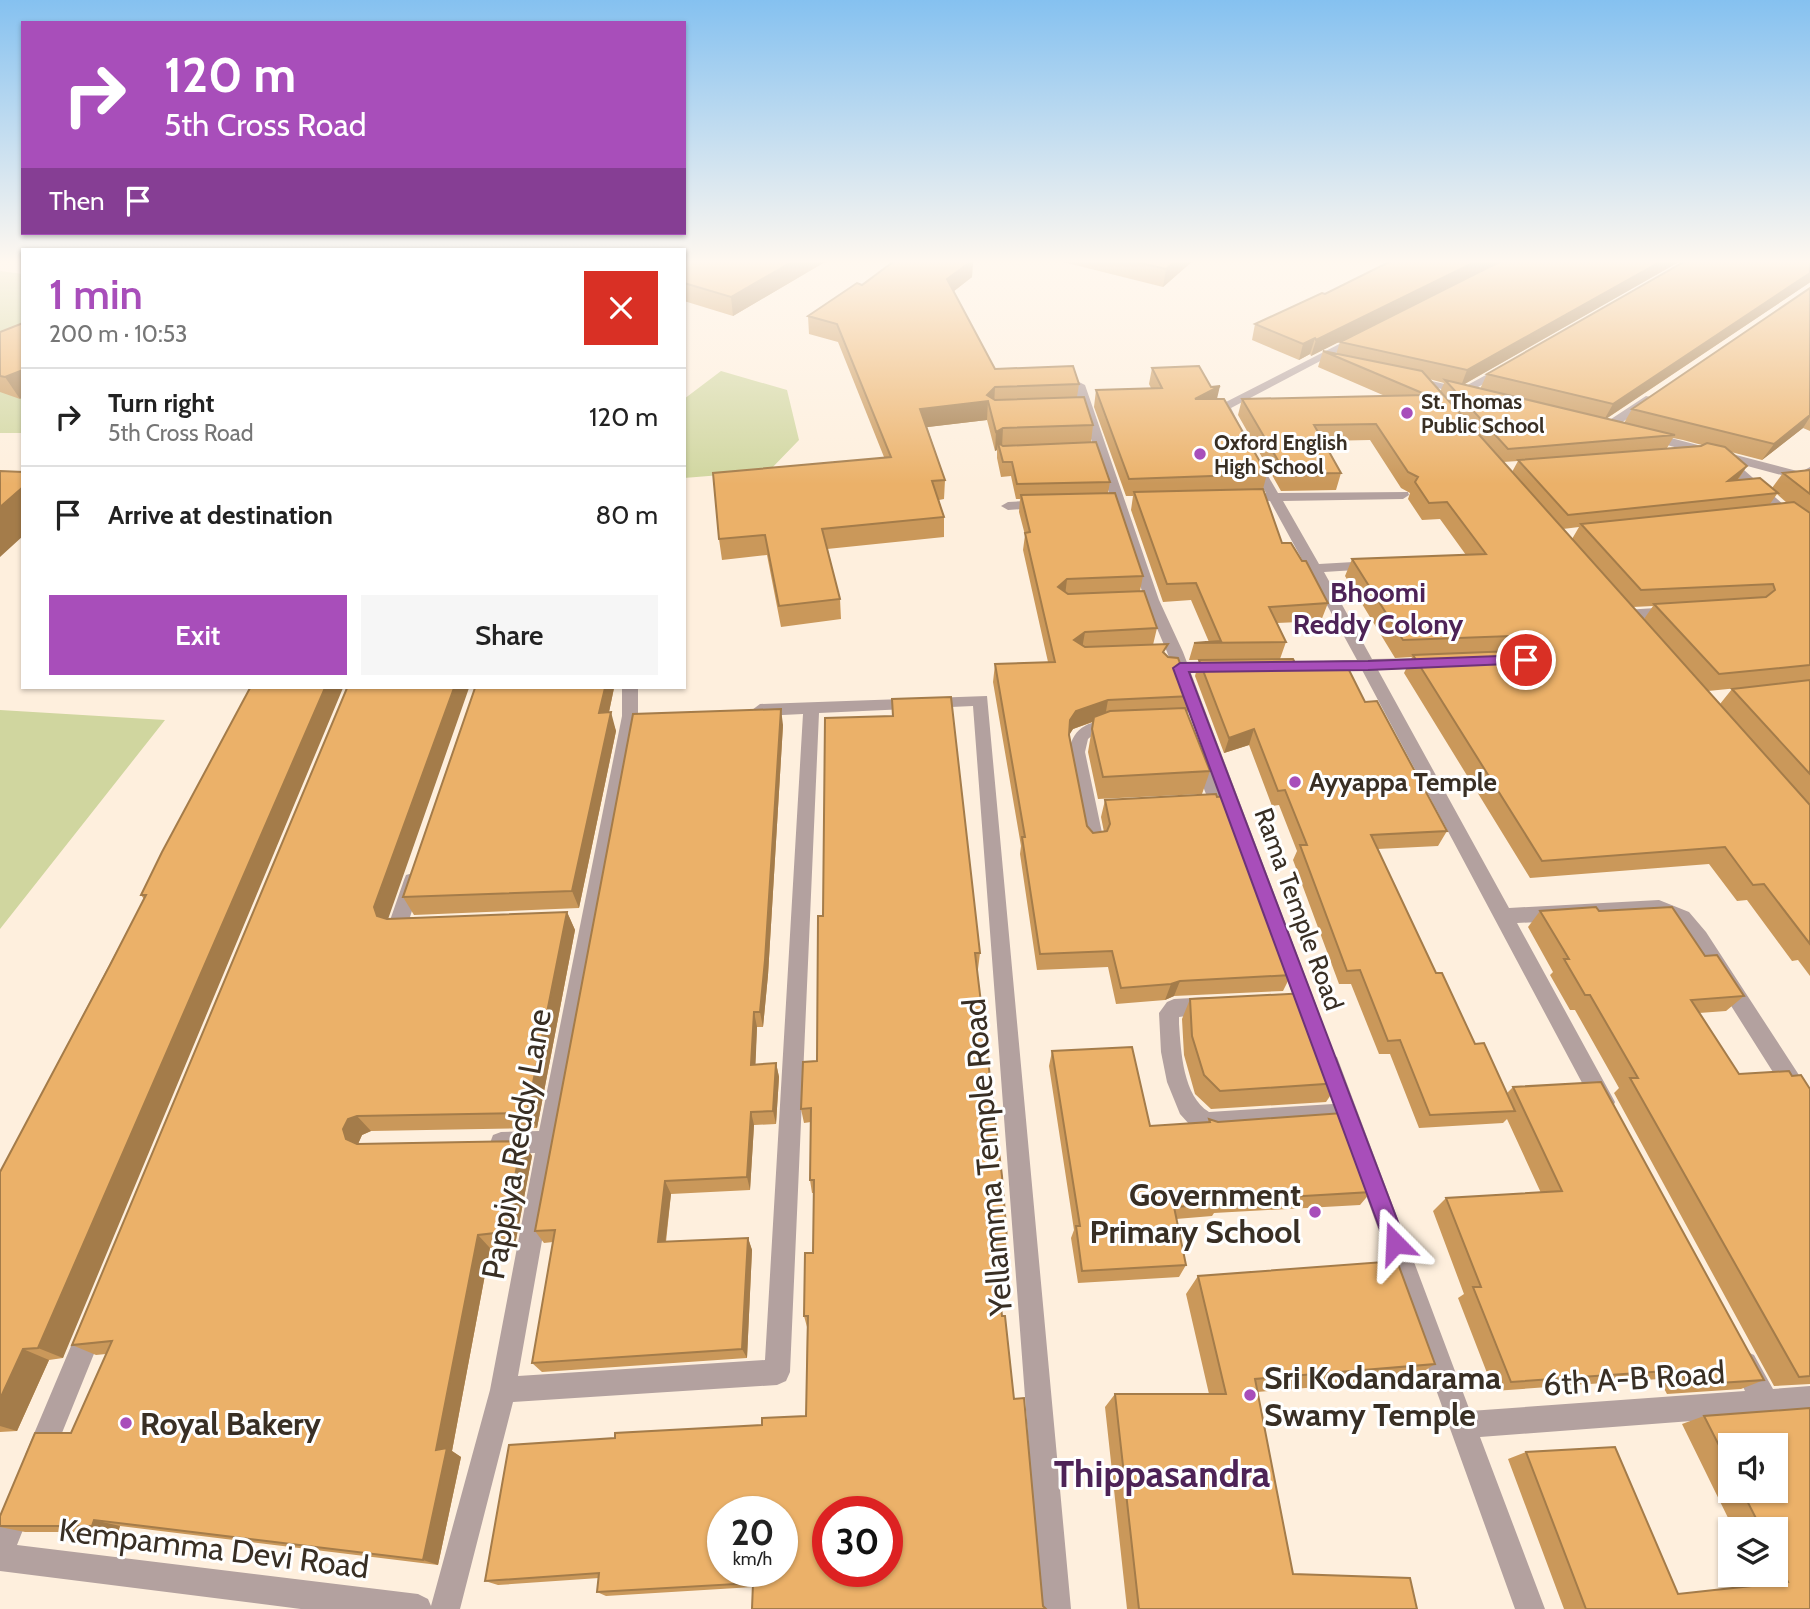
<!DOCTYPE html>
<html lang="en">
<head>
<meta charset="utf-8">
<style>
  :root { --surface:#fff; --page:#f6f6f6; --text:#222; --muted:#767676; --line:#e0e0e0; --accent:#a84eba }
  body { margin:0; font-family:Cabin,sans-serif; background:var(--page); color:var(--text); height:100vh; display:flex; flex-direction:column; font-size:26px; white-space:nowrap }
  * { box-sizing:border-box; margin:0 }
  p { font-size:23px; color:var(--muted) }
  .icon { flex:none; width:38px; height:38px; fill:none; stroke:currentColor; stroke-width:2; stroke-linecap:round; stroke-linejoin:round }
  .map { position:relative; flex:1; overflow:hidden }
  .details { position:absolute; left:21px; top:248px; width:665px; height:441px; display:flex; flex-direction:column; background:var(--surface); border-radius:0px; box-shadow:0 2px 5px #0004 }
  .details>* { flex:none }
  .hud { position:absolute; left:21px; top:21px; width:665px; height:214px; border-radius:0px; box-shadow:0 2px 5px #0004; background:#a84eba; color:#fff; overflow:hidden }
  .tools { position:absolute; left:1718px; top:1433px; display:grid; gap:14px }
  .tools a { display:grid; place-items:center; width:70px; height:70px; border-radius:0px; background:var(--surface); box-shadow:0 2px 5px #0004; font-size:35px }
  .speed { position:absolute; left:707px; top:1496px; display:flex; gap:14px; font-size:35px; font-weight:700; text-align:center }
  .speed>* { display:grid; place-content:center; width:91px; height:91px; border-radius:50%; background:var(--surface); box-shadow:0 2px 5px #0004; line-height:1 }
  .speed small { font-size:18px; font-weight:400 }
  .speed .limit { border:10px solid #d22; background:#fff; color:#111 }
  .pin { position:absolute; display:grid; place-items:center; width:60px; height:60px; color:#fff; margin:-30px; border:4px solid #fff; border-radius:50%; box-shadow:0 2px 7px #0007 }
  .me { position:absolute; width:77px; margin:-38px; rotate:339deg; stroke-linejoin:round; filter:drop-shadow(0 0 5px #0008) }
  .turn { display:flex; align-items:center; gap:24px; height:147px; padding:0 28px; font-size:32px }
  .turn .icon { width:91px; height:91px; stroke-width:2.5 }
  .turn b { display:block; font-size:49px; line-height:60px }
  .then { display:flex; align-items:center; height:66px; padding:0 28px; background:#0003; gap:14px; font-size:26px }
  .round { display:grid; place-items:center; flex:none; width:74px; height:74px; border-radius:0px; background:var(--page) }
  .summary { display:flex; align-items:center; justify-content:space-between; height:119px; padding:0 28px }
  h1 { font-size:42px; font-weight:600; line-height:52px; color:var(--accent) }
  .cta { display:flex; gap:14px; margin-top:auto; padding:14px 28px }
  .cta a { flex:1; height:80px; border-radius:0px; background:var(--accent); color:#fff; font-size:28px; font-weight:600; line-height:80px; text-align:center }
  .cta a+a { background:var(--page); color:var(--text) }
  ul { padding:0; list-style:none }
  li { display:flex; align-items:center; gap:21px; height:98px; padding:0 28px; border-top:2px solid var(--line) }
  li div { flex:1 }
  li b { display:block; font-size:26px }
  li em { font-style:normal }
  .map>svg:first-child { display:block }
  .green { fill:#d0d69f }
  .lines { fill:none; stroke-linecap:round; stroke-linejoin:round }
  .minor { fill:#b3a19f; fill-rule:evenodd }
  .wall { fill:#ca985a; fill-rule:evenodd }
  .shaded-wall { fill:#a47c4a }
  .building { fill:#ebb169; stroke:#a47c4a; stroke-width:2; fill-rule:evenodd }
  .route { fill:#a84eba; stroke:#6d3379; stroke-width:2 }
  .poi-dot { fill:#a84eba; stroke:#fff; stroke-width:2.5 }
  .labels { text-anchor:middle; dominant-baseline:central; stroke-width:6; stroke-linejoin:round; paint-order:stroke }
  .far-poi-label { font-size:21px; font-weight:bold; fill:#392f24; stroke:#fff; text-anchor:start }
  .poi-label { font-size:26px; font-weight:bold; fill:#392f24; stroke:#fff; text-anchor:start }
  .street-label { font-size:26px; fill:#392f24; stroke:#fff }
  .neighbourhood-label { font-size:28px; font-weight:bold; fill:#4e2357; stroke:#fff }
  .near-street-label { font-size:32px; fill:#392f24; stroke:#fff }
  .near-poi-label { font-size:32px; font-weight:bold; fill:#392f24; stroke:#fff; text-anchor:start }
  .near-quarter-label { font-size:37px; font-weight:bold; fill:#4e2357; stroke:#fff }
</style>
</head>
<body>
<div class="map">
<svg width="1810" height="1609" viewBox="0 0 1810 1609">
  <rect width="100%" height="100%" fill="#feefdd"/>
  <path class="green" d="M0,271L23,274V433H0Z
    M721,371L787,390L799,440L769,471L684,478V399Z
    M0,710L165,720L0,929Z"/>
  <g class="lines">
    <path class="minor" d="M1353,337L1362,339L1231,408L1239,424L1229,427L1218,407L1220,405Z
      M1506,364L1512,367L1510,369L1464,395L1404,379L1410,376L1462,388Z
      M1079,382L1085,385L1159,600L1183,652L1320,1015L1317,1021L1310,1024L1303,1021L1300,1015L1224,806L1217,809L1211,807L1191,755L1193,751L1203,750L1167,652L1145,600L1073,385Z
      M1646,396L1656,398L1613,429H1605V423Z
      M1648,432L1801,472L1810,467V478L1804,481L1736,463L1792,512L1785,516H1772L1770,513L1774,510L1721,463L1720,459L1644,439V433Z
      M1253,456L1257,457L1278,493L1408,492L1409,495L1403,499L1283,501L1319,564L1371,561L1378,565L1371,569L1324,572L1372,659L1431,658L1439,663L1431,668L1378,670L1509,908L1659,900L1689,912L1706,932L1810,1092V1121L1802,1118L1692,944L1675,924L1658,916L1517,923L1615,1102L1612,1109L1604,1112L1596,1109L1362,670L1323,671L1315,666L1323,661L1357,660L1270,501L1258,500L1256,497L1266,493L1247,460Z
      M1043,500L1048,501V507L1008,510L1001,506L1008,502Z
      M1671,607L1678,612L1676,615L1625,620L1618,615L1625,610Z
      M622,688H638V716L599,919L518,1376L765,1360L803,714L760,716L752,710L760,704L987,696L1071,1609H1041L973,706L819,713L790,1372L786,1381L777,1385L513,1402L460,1609H301L0,1571V1517L8,1497L18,1493L28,1497L32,1507L17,1545L418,1594L428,1599L431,1606L490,1390L535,1153L501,1154L493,1151L490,1143L493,1135L501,1132L539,1131L622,716Z
      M1115,719L1121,721L1123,725L1121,729L1094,734L1088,739L1085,752L1104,842L1101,847H1089L1086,842L1069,752C1073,725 1091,721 1115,719Z
      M413,873L420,875L422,880L410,917L419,919L422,925L419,931L398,934L391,932L388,926L404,880L406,875Z
      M1210,997L1217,1000L1220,1006L1217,1012L1179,1017V1024C1181,1052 1183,1096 1209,1112L1333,1104L1318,1064L1321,1057L1329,1054L1337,1057L1470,1411L1745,1391L1732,1364L1736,1355L1745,1351L1754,1355L1773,1389L1810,1386V1412L1480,1437L1545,1609H1515L1340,1123L1210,1134L1189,1124L1180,1114L1167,1082L1161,1052L1159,1013L1167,1002L1174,999Z
      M91,1316L100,1320L104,1329L49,1465L39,1469L29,1465L25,1455L82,1320Z"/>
  </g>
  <path class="wall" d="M684,259H830L733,316L684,301Z
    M1051,259H1195L1163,287Z
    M1504,259L1311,356L1310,354L1299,360L1252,340L1255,324L1325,294Z
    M1505,259H1684L1463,385L1480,389L1487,374L1810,259V283H1809L1606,419L1624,423L1632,409L1810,288V431L1803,428L1762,460L1731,452L1747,466L1738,480L1772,488L1783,473L1810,470V976L1798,960L1792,961L1747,900L1737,901L1709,864L1530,878L1404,673L1412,657L1395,658L1345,576L1352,559L1466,555L1440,519L1422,520L1408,499L1410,493L1401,488L1370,440L1323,441L1341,473L1336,490L1281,491L1238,415L1242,399L1385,396L1318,367L1323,351L1336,354L1340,342ZM1429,379L1444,383L1440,392ZM1673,438L1683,440L1702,445L1667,448ZM1518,461L1512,472L1503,462ZM1777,494L1787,503L1770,504ZM1579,527L1572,539L1563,529ZM1653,606L1644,619L1633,607ZM1748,687L1732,689L1720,704L1708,691Z
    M973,260L972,277L953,292L995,369L1079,384L1077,397L1093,425L1091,442L1110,482L1108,493L1143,576L1140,591L1157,628L1153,645L1165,654L1192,696L1187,714L1210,771L1202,794L1098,799L1088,752L1093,722L1073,729L1069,735L1087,826L1093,833L1104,832L1101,817L1105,800L1291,975L1283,991L1174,996L1165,1000L1116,1004L1108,967L1037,970L1020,854L1021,846L993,682L995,664L1048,662L1023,550L1025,535L1019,512L1020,499H1016L1011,476L1001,477L997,458V450L995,451L987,420L927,427L945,480L944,499L939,500L944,517V537L827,549L840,599L841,619L781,627L767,555L722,560L719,539L884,457L838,342L809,334L808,316L862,285Z
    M0,332L20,399L0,392Z
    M1152,368L1217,399L1267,474L1263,489L1282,543L1328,603L1321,621L1277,623L1286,642L1280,659L1189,660L1194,643L1209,642L1191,600L1163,602L1131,510L1133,496H1126L1094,407L1096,390L1151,388L1149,384Z
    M1199,660L1296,665L1365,702L1447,831L1438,846L1377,849L1436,973L1475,1044L1507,1093L1513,1087L1764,1380L1741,1389L1667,1394L1659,1379L1494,1391L1458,1298L1464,1294L1433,1211L1446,1198L1541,1193L1507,1119L1503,1123L1419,1128L1390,1054H1379L1351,984H1339L1293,860L1297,851L1279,805L1272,806L1249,745L1224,753L1195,676Z
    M475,688H614L609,712L616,731L579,908L414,915L403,897Z
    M892,699L980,953L978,969H977L1007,1239L1005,1251H996L753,1587L606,1596L597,1592L599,1578L498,1585L485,1581L615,1438L762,1425L806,1416L807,1327L804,1316L813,1253L814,1193H812L810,1180L811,1122L804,1123L801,1109L817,1061L823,916L892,716Z
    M783,725L768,975L763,1027H757L755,1064L776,1063L779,1077L776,1124L754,1125L750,1190L671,1194L666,1242L748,1238L752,1250L747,1358L542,1372L532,1363L553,1242L544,1243L535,1231Z
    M162,852L63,1358L49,1360L17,1431L0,1432V1172L144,899L141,895Z
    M1540,911H1599L1705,956L1744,996L1726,1011L1699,1013L1739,1074L1792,1076L1810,1089V1384L1774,1386L1614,1093L1619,1088L1575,1010H1570L1550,975L1553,972L1528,927Z
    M567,912L575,930L537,1128L371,1131L362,1135L358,1144L522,1141L532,1156L515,1245L490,1248L452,1451L461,1457L438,1565L120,1526L118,1532H25L0,1527V1516L71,1433L106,1354L96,1355L72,1345L388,919Z
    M1190,999L1339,1083L1326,1102L1211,1109L1195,1094L1184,1055L1182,1019Z
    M1052,1051L1150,1126L1208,1122L1209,1119L1371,1192L1360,1205L1214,1213L1212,1216L1176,1219L1186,1265L1179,1277L1078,1283L1071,1238L1074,1230L1049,1066Z
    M1198,1276L1435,1364L1412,1379L1257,1392L1293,1574L1417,1609H1127L1105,1407L1115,1394H1209L1186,1294Z
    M1810,1408V1609H1564L1508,1459L1526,1452L1615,1447L1678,1594L1761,1585L1757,1575H1776V1530H1734L1682,1424L1704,1416ZM1731,1446H1776V1491H1731Z"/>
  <path class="shaded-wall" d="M797,259H830L733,316L731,297Z
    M1178,259H1195L1163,287L1166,269Z
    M1481,259H1504L1311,356L1316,340Z
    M1665,259H1684L1461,386L1467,370Z
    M973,260L972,277L946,297L947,279Z
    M1810,273V281L1809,283L1604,420L1613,404Z
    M1315,338L1310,354L1299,360L1303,344Z
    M23,370V397L20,399L5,377Z
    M1220,386L1216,403L1195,399Z
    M995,387L994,406L988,401L987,420L920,428V409L987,395Z
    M1810,415V417L1803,428L1762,460L1774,444Z
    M1003,428L1002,447L998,443L997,450L995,451L996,432Z
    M1747,466L1737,480L1728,481Z
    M23,487V536L0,557V507Z
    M1067,579L1065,596L1058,587Z
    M1085,632L1082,649L1074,640Z
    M325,688H343L63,1358L38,1348Z
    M454,688H469L386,925L377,916L374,907Z
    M605,688H614L605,731L599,713Z
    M1108,700L1105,717L1073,729L1067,738L1070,720L1076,711Z
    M781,709L783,725L768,975L763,1027L760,1012Z
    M611,712L616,731L579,908L572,891Z
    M1254,729L1249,745L1224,753L1229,738Z
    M567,912L575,930L537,1128L527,1113Z
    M1180,981L1174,996L1165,1000L1171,984Z
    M754,1012L757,1027L755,1078L751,1065Z
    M776,1063L779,1077L776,1124L773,1111Z
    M751,1112L754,1125L750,1190L747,1177Z
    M357,1116L371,1131L362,1135L358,1144L346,1139L343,1129L348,1119Z
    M522,1141L532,1156L515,1245L504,1232Z
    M665,1181L671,1194L664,1253L658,1242Z
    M478,1235L490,1248L452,1451L461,1457L438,1565L423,1560L436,1450Z
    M748,1238L752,1250L747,1358L742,1349Z
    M23,1349L49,1360L17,1431L0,1426V1399Z
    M94,1520L120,1526L118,1532L92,1526Z"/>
  <path class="building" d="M684,259H797L731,297L684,283Z
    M897,259L973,260L947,279L995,369L1073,366L1079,384L995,387L987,395L995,400L1084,397L1093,425L1003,428L996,432L988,401L920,409L945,480L932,481L944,517L822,529L840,599L779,606L765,535L719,539L713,473L891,457L837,324L808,316L857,283L862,285Z
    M1123,259H1178L1166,269Z
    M1395,259H1481L1316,340L1315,338L1303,344L1255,324L1322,293L1325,294Z
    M1505,259H1665L1467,370L1340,342Z
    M1689,259H1810V273L1613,404L1487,374Z
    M1810,288V415L1774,444L1632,409Z
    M23,323V370L5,377L0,376V332Z
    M1323,351L1422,371L1810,805V944L1764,884L1753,885L1725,847L1542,861L1413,655L1536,650L1547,642L1536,635L1403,640L1352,559L1486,554L1447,502L1429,503L1415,482L1418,477L1408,472L1376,424L1314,425L1341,473L1286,474L1242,399L1427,395Z
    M1199,366L1211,387L1220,386L1195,399H1224L1267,474L1129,479L1096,390L1162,388L1152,368Z
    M1445,380L1675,435L1508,449Z
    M1096,442L1110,482L1017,484L1012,462H1003L998,443L1003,446Z
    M1707,443L1725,447L1747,466L1728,481L1760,478L1778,493L1568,515L1518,460L1701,446Z
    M1810,470V494L1783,473Z
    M0,471L23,472V487L0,507Z
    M1263,489L1282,543H1291L1302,561H1306L1328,603L1269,607L1286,642L1194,643L1221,641L1196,583L1167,584L1134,492Z
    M1115,493L1143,576L1067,579L1058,587L1068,594L1144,591L1157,628L1085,632L1074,640L1085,647L1168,644L1163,652L1168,657L1178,658L1192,696L1108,700L1076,711L1070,720L1069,735L1087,826L1093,833L1107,831L1110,824L1105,800L1216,794L1217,797L1226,796L1291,975L1180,981L1171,984L1121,988L1112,951L1040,954L1022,837H1025L995,664L1055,662L1025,533L1030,532L1021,495Z
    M1794,502L1810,513V665L1719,674L1654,604L1766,597L1775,590L1773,584L1641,590L1581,524Z
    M1293,659L1296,665L1345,662L1365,702L1377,701L1447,831L1371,835L1436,973H1442L1475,1044L1484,1043L1515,1111L1430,1115L1400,1040L1388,1041L1360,970L1347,971L1300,845H1307L1285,790L1278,791L1254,729L1229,738L1199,660Z
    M1810,680V774L1732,689Z
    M250,688H325L38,1348L23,1349L0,1399V1172L110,965L146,895H141L162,852Z
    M347,688H454L374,907L377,916L387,919L567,912L527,1113L357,1116L348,1119L343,1129L346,1139L357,1144L522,1141L504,1232L478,1235L436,1450L447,1448L423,1560L94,1520L92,1526H0V1516L35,1433H71L112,1341L72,1345Z
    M475,688H605L599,713L611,712L572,891L403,897Z
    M951,697L980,953H975L1002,1176L1007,1239L994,1240L1002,1316H1005L1014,1399L1024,1398L1043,1606L1046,1609H752L753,1583L597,1592L599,1573L485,1581L509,1445L615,1438V1433L762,1425V1418L806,1416L808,1316H804L805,1253H813L814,1180H810L811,1108L801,1109L803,1062L817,1061L818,916H823L825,718L893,716L892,699ZM723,1512H782V1572H723ZM828,1512H887V1572H828Z
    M1185,708L1210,771L1103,777L1092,729L1094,717L1110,711Z
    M781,709L765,960L760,1012H754L751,1065L776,1063L773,1111L751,1112L747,1177L665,1181L658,1242L748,1238L742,1349L532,1363L555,1230L535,1231L633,714Z
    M1596,907L1599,911L1672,907L1705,956L1717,955L1744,996L1691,1000L1739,1074L1789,1071L1792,1076L1801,1075L1810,1089V1376L1799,1377L1630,1078H1638L1590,995H1585L1564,959H1569L1540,911Z
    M1307,993L1339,1083L1220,1091L1204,1075L1192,1036L1190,999Z
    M1132,1047L1150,1126L1210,1122L1209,1119L1218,1122L1343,1113L1371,1192L1220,1201V1204L1174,1207L1186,1265L1082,1271L1076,1226H1080L1052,1051Z
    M1601,1082L1764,1380L1688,1385L1680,1370L1511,1382L1473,1287H1481L1446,1198L1562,1191L1513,1087Z
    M1397,1261L1435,1364L1255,1379L1293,1574L1410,1578L1417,1609H1139L1115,1394H1226L1198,1276Z
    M1810,1408V1609H1586L1526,1452L1615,1447L1678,1594L1788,1582L1776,1558V1530H1762L1742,1491H1776V1446H1731V1469L1704,1416Z"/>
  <linearGradient id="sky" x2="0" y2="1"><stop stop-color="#85c1f0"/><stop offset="0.54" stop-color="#fff8f0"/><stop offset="1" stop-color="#fff8f0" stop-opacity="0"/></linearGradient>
  <rect width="1810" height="484" fill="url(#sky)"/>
  <path class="route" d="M1526,655L1531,656V663L1368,670L1189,672L1406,1243L1403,1251L1395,1254L1388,1251L1385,1243L1173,668L1180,663L1368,661Z"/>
  <g class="poi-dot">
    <circle cx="1407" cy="413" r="7"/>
    <circle cx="1200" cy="454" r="7"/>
    <circle cx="1295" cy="782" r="7"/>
    <circle cx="1315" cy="1212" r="7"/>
    <circle cx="1250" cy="1395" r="7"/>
    <circle cx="126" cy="1423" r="7"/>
  </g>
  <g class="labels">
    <g class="far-poi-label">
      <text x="1421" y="401">St. Thomas<tspan x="1421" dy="24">Public School</tspan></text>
      <text x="1214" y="442">Oxford English<tspan x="1214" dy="24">High School</tspan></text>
    </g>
    <g class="poi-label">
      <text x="1309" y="782">Ayyappa Temple</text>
    </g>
    <g class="street-label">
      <text transform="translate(1299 909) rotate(70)">Rama Temple Road</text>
    </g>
    <g class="neighbourhood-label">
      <text x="1378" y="592">Bhoomi<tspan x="1378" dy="32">Reddy Colony</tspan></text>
    </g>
    <g class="near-street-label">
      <text transform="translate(516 1144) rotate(-80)">Pappiya Reddy Lane</text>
      <text transform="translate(987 1157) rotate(-95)">Yellamma Temple Road</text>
      <text transform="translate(1634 1378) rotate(-4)">6th A-B Road</text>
      <text transform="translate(214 1548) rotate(7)">Kempamma Devi Road</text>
    </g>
    <g class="near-poi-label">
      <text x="1301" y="1194" text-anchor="end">Government<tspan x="1301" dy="37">Primary School</tspan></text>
      <text x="1264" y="1377">Sri Kodandarama<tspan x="1264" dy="37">Swamy Temple</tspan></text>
      <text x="140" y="1423">Royal Bakery</text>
    </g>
    <g class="near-quarter-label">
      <text x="1162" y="1473">Thippasandra</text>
    </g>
  </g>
</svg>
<div class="tools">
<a><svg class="icon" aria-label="sound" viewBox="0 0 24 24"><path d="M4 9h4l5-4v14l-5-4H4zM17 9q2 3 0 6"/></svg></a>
<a><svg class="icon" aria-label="layers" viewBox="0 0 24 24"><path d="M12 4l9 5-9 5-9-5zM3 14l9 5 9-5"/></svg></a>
</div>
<div class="speed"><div>20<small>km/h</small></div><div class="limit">30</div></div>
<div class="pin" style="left:1526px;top:660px;background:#d93025"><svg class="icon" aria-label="arrive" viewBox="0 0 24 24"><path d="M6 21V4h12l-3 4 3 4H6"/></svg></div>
<svg class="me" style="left:1395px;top:1243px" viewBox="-20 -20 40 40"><path d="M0-17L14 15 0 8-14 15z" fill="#a84eba" stroke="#fff" stroke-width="4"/></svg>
<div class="hud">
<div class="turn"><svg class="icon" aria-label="right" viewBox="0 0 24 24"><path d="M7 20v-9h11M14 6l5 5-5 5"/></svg><div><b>120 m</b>5th Cross Road</div></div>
<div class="then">Then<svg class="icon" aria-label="arrive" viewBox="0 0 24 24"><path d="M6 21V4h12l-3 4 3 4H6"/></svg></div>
</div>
<section class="details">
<div class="summary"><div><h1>1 min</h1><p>200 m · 10:53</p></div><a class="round" style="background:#d93025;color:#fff"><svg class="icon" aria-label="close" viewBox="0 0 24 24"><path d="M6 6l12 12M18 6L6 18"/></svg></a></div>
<ul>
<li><svg class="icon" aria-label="right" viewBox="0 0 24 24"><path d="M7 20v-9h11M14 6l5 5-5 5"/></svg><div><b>Turn right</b><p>5th Cross Road</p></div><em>120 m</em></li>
<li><svg class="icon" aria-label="arrive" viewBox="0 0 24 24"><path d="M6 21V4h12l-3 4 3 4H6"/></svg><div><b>Arrive at destination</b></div><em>80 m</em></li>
</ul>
<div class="cta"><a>Exit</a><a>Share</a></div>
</section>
</div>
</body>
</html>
